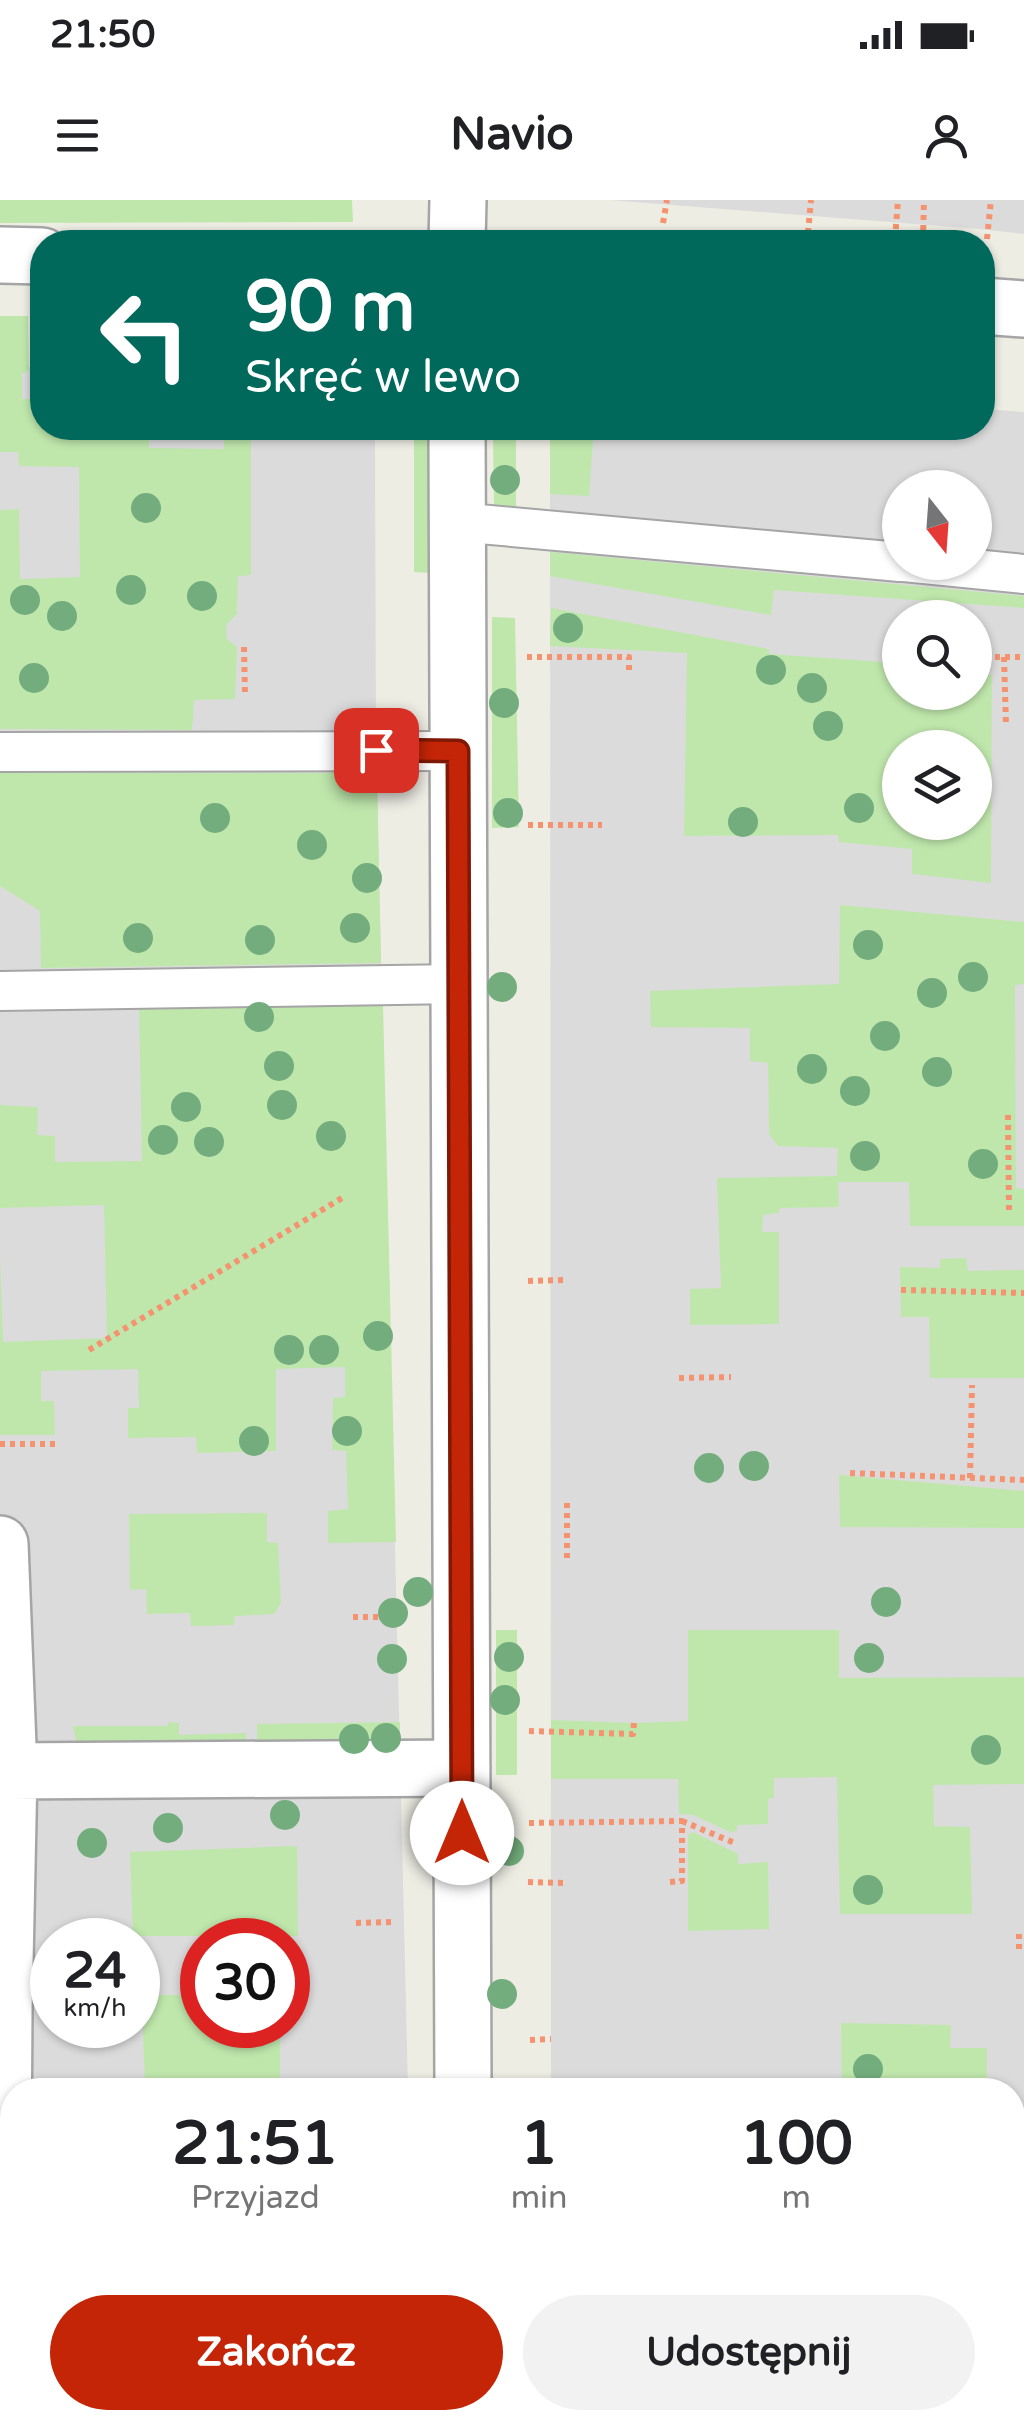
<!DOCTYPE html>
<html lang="pl">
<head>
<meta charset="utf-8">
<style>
  :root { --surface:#fff; --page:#f2f2f2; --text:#202124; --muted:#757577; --accent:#c42507 }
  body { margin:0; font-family:"Varela Round",sans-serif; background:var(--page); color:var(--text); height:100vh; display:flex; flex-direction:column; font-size:38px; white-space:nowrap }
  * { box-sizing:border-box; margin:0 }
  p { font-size:32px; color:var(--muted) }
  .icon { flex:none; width:55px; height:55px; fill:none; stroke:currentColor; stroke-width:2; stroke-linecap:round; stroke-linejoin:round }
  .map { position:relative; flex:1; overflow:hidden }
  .sheet { position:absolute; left:0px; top:1878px; width:1025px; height:352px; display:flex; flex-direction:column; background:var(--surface); border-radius:40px 40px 0 0; box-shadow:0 2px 8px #0004 }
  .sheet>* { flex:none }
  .banner { position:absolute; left:30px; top:30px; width:965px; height:210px; border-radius:40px; box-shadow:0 2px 8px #0004; background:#00695c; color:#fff; overflow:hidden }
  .needle { width:65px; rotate:163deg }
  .buttons { position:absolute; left:882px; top:270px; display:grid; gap:20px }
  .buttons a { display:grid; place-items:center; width:110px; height:110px; border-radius:50%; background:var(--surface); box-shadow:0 2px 8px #0004; font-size:50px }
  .speed { position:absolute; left:30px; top:1718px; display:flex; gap:20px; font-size:50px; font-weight:700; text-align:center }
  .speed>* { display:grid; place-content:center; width:130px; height:130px; border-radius:50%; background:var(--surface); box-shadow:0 2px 8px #0004; line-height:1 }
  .speed small { font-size:25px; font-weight:400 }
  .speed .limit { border:15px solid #d22; background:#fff; color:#111 }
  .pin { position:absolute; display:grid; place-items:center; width:85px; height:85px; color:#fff; margin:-42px; border-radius:20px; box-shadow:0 5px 15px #0006 }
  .me { position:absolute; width:110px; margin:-55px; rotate:0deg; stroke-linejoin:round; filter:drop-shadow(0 0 8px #0008) }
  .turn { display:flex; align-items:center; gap:35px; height:210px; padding:0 50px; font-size:45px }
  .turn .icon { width:130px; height:130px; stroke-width:2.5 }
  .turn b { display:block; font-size:70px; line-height:85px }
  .eta { display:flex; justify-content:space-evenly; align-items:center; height:170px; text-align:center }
  .eta b { font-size:60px; font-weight:700; line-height:70px }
  .button { display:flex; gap:20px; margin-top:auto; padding:20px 50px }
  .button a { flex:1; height:115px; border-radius:60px; background:var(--accent); color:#fff; font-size:40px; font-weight:700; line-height:115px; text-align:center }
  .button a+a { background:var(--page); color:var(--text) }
  .status { display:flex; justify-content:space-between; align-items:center; height:70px; padding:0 50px; background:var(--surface); direction:ltr }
  .status svg { height:28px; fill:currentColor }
  header { display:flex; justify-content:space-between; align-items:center; height:130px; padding:0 50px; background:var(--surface); font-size:45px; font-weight:700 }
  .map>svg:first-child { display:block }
  .residential { fill:#dcdbdb; fill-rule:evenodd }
  .commercial { fill:#efd9d4 }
  .grass { fill:#bfe7ac; fill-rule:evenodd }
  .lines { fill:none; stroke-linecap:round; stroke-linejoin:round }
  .lane-casing { stroke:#a5a5a5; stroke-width:42 }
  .street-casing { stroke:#a5a5a5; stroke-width:60 }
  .path { stroke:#f5926f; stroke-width:6; stroke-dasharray:5 5; stroke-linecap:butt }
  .lane { stroke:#fff; stroke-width:38 }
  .street { stroke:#fff; stroke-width:55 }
  .tree { fill:#73ad7d }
  .route-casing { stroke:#7f1805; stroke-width:25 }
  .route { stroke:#c42507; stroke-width:18 }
</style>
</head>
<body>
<div class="status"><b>21:50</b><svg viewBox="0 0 49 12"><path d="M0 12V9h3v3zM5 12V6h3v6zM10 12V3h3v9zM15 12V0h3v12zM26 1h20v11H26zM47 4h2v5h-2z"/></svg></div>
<header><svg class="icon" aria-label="menu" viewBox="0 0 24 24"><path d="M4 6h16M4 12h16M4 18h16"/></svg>Navio<svg class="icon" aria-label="person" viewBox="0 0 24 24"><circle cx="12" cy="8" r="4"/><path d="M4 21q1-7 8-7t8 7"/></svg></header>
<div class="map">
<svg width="1024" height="2228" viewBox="0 0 1024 2228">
  <rect width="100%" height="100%" fill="#eeede4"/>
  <path class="residential" d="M609,0H1024V34L979,29Z
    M0,167H42V228H375L376,550L408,1890H12V2218H414V2228H0ZM52,1740H138V1825H52ZM202,1740H288V1825H202Z
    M983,209L1024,212V2228H845V2218H1012V1890H551L550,228H982ZM900,288H975V362H900ZM900,418H975V492H900ZM900,548H975V622H900Z"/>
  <path class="commercial" d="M554,2218H845V2228H554Z"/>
  <path class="grass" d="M0,0H352L353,22L0,23Z
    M0,116H28L29,167L28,172L22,173V199H42V228H149V248L224,249V228H263V237L251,238V375L238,376L237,414L226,425L227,439L237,447L235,499L194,500L192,530L0,529V310L19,309L20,379L80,377L79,267L19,266L18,252H0Z
    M414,228H429L431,373L414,372Z
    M493,228H516V308H494Z
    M550,228H594L589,296L550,294Z
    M550,352L1024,396V408L774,390L771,415L550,376Z
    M551,408L769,449V454L900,463V492H975V473L992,475L991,683L912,674V649L839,642L838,635L684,636L687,453L550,446ZM900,548H975V622H900Z
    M492,417L515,418L519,627L492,628Z
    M0,573H377L381,763L41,768L40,711L0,686Z
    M840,705L1024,722V784L1015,785L1016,988L1024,989V1026H910L909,982H838L839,1007L780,1008L779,1013L763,1015L762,1032H779V1124L690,1125V1089L721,1088L717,978L837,976L838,948L778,946L769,934L768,863L750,861V828L651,827L650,791L839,784Z
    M383,804L396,1342L328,1343V1311L348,1309L346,1251L332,1250L333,1198L345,1197V1167L276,1169V1251L197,1253L196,1237L128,1238V1208H139L138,1169L41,1171V1201H54L55,1235H0V1057L3,1142L107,1138L104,1005L0,1008V857V905L38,907L37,935L55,936V962L142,961L139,806Z
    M966,1058L968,1071L1024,1070V1178H930L929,1117H901L900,1067L940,1068V1059Z
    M839,1275L1024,1291V1328L840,1327Z
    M267,1313V1342L278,1343L281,1403L274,1414L235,1416L234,1425L191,1426L190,1413L147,1414L146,1389L130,1390L129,1314Z
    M496,1430H517V1575H496Z
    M688,1430H839V1478L1024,1477V1584L933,1585L934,1626L970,1627L972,1714H840L837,1577L774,1578V1598L768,1599V1624L737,1625V1631L730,1632L693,1615L679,1614L678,1579H551V1520L634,1523L688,1521Z
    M168,1522L179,1523V1535L246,1533V1553L80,1561L73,1526H168Z
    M400,1522V1544L257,1546V1524Z
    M693,1632L738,1654V1664L768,1662L769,1729L688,1731V1635Z
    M297,1646L298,1736H133L130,1652Z
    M142,1795H202V1825H280V1890H145Z
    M841,1823L951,1825L950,1848H987V1883L982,1884V1890H842Z
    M1013,1967H1024V2117H1013Z
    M136,2218H294V2228H219L218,2223L136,2224Z
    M874,2218H1004V2227L845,2228L874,2226Z"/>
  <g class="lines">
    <defs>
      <path id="lane" d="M457,322L900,362
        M904,362L1024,374
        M0,552L458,551
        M0,791L459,784"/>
      <path id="street" d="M457,42L458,0
        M0,55L42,56
        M982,106L1024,109
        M457,228L463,1890
        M0,1344L9,1571L4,1811L1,2228
        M9,1571L462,1568
        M464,2228V2218"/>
    </defs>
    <use href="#lane" class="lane-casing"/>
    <use href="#street" class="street-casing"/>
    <path class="path" d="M663,23L667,0
      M808,33L811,0
      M895,39L898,0
      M987,39L991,0
      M923,40L924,0
      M35,173V124
      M272,237V228
      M244,447L245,495
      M527,457H629V475
      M975,457H1024
      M1004,457L1006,527
      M528,625H602
      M1008,915L1009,1011
      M528,1081L566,1080
      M901,1090L1024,1093
      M89,1150L342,998
      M679,1178L731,1177
      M0,1244H55
      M850,1273L1024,1280
      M970,1278L972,1185
      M567,1358V1298
      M353,1417H396
      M529,1531L633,1534L634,1523
      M682,1621L737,1644
      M529,1623L682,1621V1681L670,1682
      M528,1682L567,1683
      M356,1723L395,1722
      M1019,1734V1751
      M530,1840L551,1839
      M1012,2003H1024
      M1012,2106H1024"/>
    <use href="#lane" class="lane"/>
    <use href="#street" class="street"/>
  </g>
  <g class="tree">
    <circle cx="505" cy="280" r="15"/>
    <circle cx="146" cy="308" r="15"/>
    <circle cx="131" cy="390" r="15"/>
    <circle cx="202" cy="396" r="15"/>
    <circle cx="25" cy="400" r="15"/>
    <circle cx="62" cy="416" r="15"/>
    <circle cx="568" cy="428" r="15"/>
    <circle cx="771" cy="470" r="15"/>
    <circle cx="34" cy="478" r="15"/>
    <circle cx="812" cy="488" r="15"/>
    <circle cx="504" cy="503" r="15"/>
    <circle cx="828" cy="526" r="15"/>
    <circle cx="859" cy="608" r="15"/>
    <circle cx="508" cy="613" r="15"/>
    <circle cx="215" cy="618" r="15"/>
    <circle cx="743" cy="622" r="15"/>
    <circle cx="312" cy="645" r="15"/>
    <circle cx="367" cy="678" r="15"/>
    <circle cx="355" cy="728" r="15"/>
    <circle cx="138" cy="738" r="15"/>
    <circle cx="260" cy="740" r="15"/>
    <circle cx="868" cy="745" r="15"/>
    <circle cx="973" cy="777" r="15"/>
    <circle cx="502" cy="787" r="15"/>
    <circle cx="932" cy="793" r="15"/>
    <circle cx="259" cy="817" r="15"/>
    <circle cx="885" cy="836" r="15"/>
    <circle cx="279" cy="866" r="15"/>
    <circle cx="812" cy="869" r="15"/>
    <circle cx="937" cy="872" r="15"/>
    <circle cx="855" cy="891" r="15"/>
    <circle cx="282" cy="905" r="15"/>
    <circle cx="186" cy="907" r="15"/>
    <circle cx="331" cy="936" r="15"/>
    <circle cx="163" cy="940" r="15"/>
    <circle cx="209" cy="942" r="15"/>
    <circle cx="865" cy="956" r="15"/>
    <circle cx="983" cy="964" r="15"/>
    <circle cx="378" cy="1136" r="15"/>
    <circle cx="289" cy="1150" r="15"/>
    <circle cx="324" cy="1150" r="15"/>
    <circle cx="347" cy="1231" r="15"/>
    <circle cx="254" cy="1241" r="15"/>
    <circle cx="754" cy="1266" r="15"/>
    <circle cx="709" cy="1268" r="15"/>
    <circle cx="418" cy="1392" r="15"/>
    <circle cx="886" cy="1402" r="15"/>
    <circle cx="393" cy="1413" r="15"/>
    <circle cx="509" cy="1457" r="15"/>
    <circle cx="869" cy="1458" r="15"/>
    <circle cx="392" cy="1459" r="15"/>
    <circle cx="505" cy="1500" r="15"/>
    <circle cx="386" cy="1538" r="15"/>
    <circle cx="354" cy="1539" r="15"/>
    <circle cx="986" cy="1550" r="15"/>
    <circle cx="285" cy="1615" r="15"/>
    <circle cx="168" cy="1628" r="15"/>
    <circle cx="92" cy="1643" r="15"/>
    <circle cx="509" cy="1651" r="15"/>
    <circle cx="868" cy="1690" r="15"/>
    <circle cx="502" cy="1794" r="15"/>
    <circle cx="868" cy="1869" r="15"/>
  </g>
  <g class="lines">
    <defs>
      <path id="route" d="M376,550L458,551L462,1633"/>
    </defs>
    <use href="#route" class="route-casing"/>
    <use href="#route" class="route"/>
  </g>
</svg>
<div class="buttons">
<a><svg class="needle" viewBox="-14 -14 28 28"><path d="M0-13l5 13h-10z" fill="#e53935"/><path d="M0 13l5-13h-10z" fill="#757577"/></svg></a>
<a><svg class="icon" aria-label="search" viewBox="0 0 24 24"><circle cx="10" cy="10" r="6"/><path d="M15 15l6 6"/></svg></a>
<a><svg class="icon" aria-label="layers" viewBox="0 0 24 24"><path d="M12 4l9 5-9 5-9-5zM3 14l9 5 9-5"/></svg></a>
</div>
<div class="speed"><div>24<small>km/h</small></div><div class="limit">30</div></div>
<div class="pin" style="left:376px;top:550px;background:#d93025"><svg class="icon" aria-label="arrive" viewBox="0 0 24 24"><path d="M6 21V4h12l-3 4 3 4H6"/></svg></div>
<svg class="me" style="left:462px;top:1633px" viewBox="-20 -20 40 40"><circle r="19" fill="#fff"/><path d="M0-13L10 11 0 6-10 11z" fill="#c42507"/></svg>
<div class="banner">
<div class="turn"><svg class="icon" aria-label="left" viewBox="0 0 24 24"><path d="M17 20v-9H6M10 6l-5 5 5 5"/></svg><div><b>90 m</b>Skręć w lewo</div></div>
</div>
<section class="sheet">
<div class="eta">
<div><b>21:51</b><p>Przyjazd</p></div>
<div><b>1</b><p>min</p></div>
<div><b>100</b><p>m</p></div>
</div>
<div class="button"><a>Zakończ</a><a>Udostępnij</a></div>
</section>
</div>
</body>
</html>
